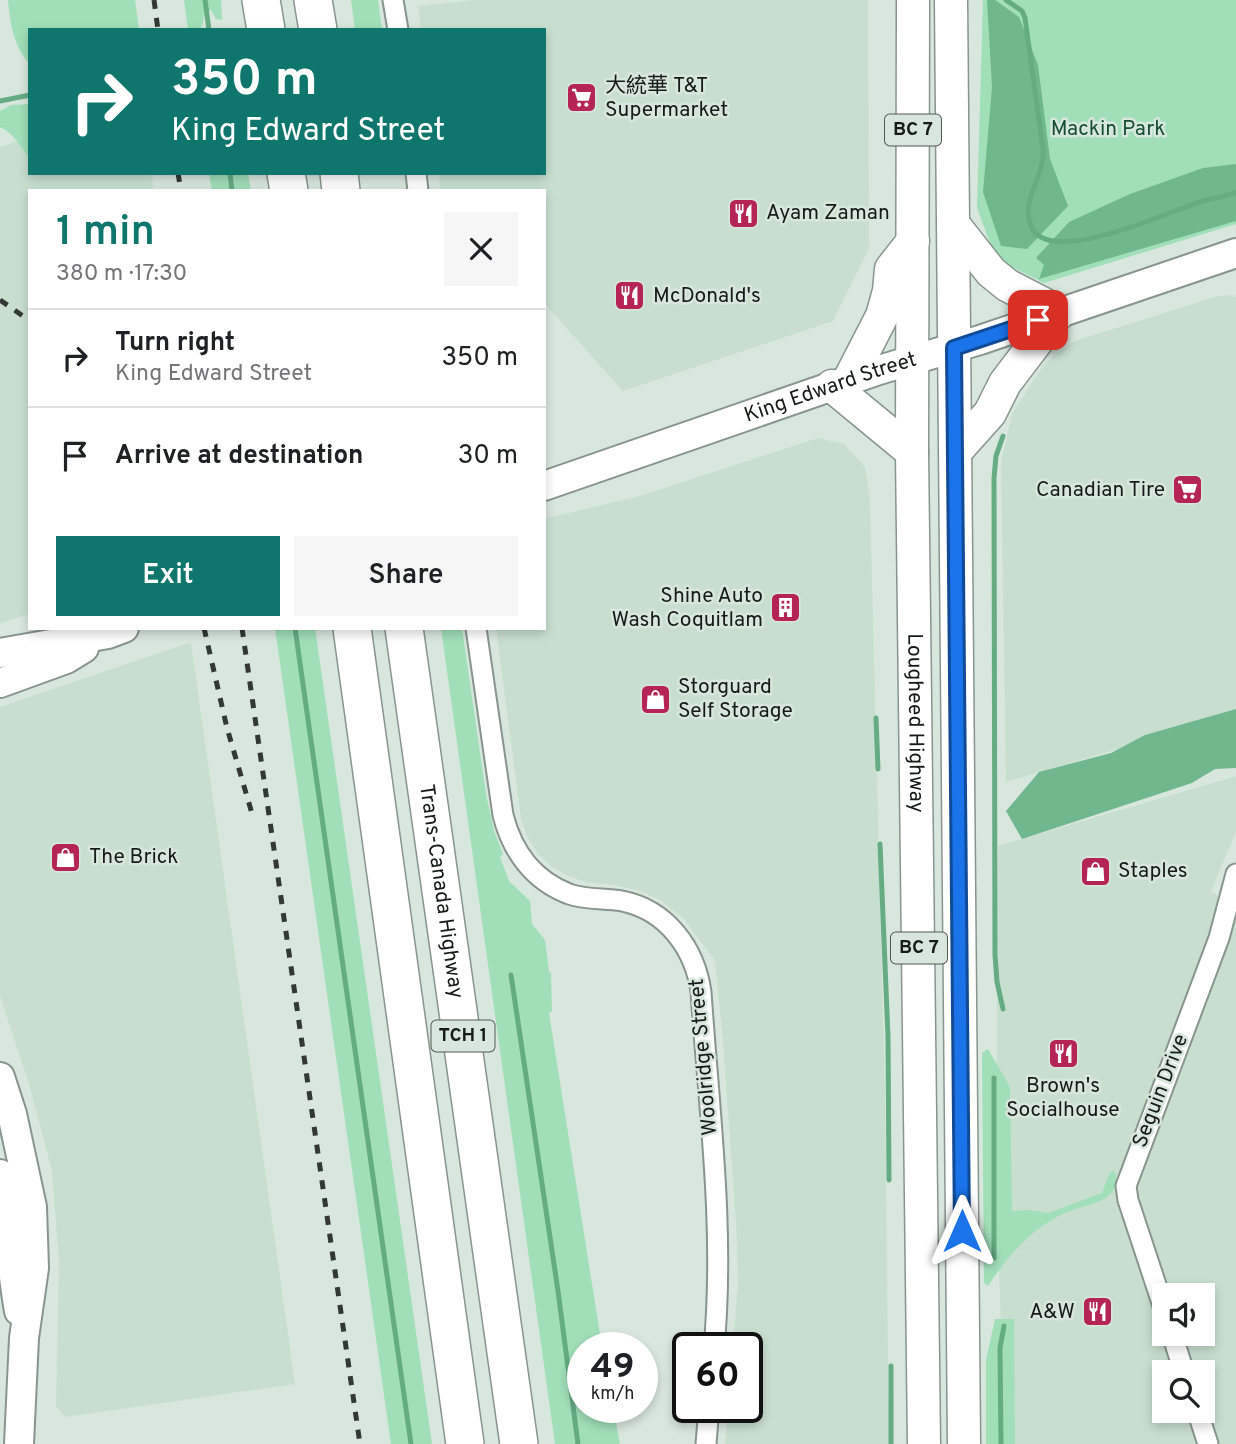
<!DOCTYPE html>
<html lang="en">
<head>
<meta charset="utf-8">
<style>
  :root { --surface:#fff; --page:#f6f6f6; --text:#202124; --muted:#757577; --line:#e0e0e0; --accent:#0f766e }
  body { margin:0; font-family:Overpass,"Noto Sans SC",sans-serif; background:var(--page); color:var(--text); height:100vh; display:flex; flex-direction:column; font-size:26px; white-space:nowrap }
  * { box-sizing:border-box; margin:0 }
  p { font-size:23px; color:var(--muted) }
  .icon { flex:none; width:38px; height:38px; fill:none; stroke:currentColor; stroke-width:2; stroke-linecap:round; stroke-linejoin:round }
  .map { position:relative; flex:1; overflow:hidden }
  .panel { position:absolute; left:28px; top:189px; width:518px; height:441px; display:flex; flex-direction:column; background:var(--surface); border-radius:0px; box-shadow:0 4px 10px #0003 }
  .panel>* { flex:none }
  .hud { position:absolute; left:28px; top:28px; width:518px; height:147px; border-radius:0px; box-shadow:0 4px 10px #0003; background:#0f766e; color:#fff; overflow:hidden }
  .tools { position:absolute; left:1152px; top:1283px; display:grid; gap:14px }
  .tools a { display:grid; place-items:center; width:63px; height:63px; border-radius:0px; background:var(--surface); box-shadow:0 4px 10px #0003; font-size:35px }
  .speed { position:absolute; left:567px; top:1332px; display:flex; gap:14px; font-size:35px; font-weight:700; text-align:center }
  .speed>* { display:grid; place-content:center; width:91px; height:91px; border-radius:50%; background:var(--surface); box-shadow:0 4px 10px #0003; line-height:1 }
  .speed small { font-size:18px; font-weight:400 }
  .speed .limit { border:4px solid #111; border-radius:10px; background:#fff; color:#111 }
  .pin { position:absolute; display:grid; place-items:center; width:60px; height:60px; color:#fff; margin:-30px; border-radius:14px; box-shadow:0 4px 10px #0006 }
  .me { position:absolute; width:77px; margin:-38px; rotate:0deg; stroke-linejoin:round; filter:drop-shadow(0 0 5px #0008) }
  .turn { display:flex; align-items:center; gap:24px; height:147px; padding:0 28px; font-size:32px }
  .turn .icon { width:91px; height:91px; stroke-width:2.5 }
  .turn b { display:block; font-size:49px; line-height:60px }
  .round { display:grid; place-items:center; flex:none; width:74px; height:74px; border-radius:0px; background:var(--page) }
  .headline { display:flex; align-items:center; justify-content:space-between; height:119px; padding:0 28px }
  h1 { font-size:42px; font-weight:600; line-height:52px; color:var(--accent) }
  .primary-button { display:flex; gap:14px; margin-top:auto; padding:14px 28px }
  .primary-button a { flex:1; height:80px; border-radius:0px; background:var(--accent); color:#fff; font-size:28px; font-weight:600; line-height:80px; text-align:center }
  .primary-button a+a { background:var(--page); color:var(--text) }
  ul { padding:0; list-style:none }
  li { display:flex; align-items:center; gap:21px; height:98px; padding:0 28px; border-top:2px solid var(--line) }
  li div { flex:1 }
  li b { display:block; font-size:26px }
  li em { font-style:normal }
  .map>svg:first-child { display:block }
  .built { fill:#c8dfd0; fill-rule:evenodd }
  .green { fill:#a0dfb8 }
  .forest { fill:#70b78e }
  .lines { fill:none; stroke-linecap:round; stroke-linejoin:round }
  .stream { stroke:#65ac83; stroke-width:5 }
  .minor-casing { stroke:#87958c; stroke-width:23 }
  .secondary-casing { stroke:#87958c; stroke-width:32 }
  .primary-casing { stroke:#87958c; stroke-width:35 }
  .motorway-casing { stroke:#87958c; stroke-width:40 }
  .minor { stroke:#fff; stroke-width:19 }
  .secondary { stroke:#fff; stroke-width:28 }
  .primary { stroke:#fff; stroke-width:32 }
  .motorway { stroke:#fff; stroke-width:37 }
  .rail { stroke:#323834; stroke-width:5; stroke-dasharray:9 9; stroke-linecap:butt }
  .route-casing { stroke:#114b97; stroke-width:18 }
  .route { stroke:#1a73e8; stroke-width:12 }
  .labels { text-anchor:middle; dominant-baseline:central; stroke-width:5; stroke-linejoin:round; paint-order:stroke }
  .shield { fill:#d8e7dd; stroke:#505853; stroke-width:2 }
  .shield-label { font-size:19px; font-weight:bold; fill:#161b18 }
  .poi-label { font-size:21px; fill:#161b18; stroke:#d8e7dd; text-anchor:start }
  .park-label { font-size:21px; fill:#174e32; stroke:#d8e7dd }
  .street-label { font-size:21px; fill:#161b18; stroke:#d8e7dd }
</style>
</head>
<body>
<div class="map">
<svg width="1236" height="1444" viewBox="0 0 1236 1444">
  <rect width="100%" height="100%" fill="#d8e7dd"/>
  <path class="built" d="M474,0H868L869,249L833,321L623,391L544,303V191H442L440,188L439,173H544V30H421L418,6Z
    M30,137V173H151L154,191H30V614L0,623V147Z
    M1233,295L1236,297V714L1006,782L1001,463L1012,414L1042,367L1056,354L1075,341L1218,296Z
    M818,438L844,444L865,467L870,500L885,1096L889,1444H725L728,1407H747V1348L733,1347L738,1283L736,1223L723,1043L715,961L683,918L660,900L640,891L614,885L586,882L568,876L552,867L538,854L528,838L521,819L496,628H544V519L640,496Z
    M191,642L295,1384L65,1417L56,1406L59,1263L52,1171L29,1084L0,996V707Z
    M1236,776V832L1211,891L1236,908V1444H1005L996,1180L998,846ZM1164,1295H1202V1334H1164ZM1164,1372H1202V1410H1164Z"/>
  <path class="green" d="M8,0H135L139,30H30V64C14,48 10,23 8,0Z
    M184,0H221L222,20L216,19L211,10L204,14L203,23L199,30H188Z
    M351,0H378L382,30H355Z
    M983,0H1236V224L1044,283L996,259L977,208Z
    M30,104V158C19,146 15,134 0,127V111L11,105Z
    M209,173H248L251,191H212Z
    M275,628H315L432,1444H391Z
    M441,628H462L486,794L494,831L503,854L500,857L509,881L530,901L532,924L545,940L549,972L551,973L552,1011L549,1013L602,1347L583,1348V1407H613L620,1444H555Z
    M988,1049L1010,1087L1012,1211L1030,1210L1048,1213L1102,1193L1110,1172H1115C1118,1180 1116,1190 1108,1196C1098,1204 1079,1207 1067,1212C1033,1227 1008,1255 988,1286L984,1283L982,1053Z
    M995,1319H1014L1015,1444H986V1360Z"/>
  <path class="forest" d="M987,0H995L1019,17L1038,65L1050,159L1068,206L1027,249L1001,246L983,192L992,87Z
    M1236,164V221L1039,279L1044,265L1036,258L1069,222L1130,194L1203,168Z
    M1236,709V768L1215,769L1192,783L1022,839L1006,811L1039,772L1111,753L1145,735Z"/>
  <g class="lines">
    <path class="stream" d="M205,0L209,30
      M1006,0L1022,11L1025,18L1043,149C1045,178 1020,199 1031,226C1048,269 1170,211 1200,202C1212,198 1225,197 1236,192
      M0,101L30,95
      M230,173L232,191
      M295,628L411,1444
      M876,718L878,769
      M880,844L888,1037L889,1180
      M511,975L558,1291L578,1444
      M1003,1009L997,982L995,955L994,478L996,456L1003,436
      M994,1258V1078
      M891,1444V1366
      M1001,1444L1000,1348L1004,1326"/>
    <defs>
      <path id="minor" d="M393,0L398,30
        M416,173L418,191
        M476,628L503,815C512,851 533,880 569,894C586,900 604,898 622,901C667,910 695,949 701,992C709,1110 725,1229 714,1348
        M1164,1309L1128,1200L1126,1186L1219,938L1236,874
        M1172,1334L1184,1372
        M1197,1410L1208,1444
        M706,1444L709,1407"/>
      <g id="secondary">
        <path id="s1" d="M544,486L879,370L980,340L1236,253"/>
        <path d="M0,653L108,634L124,628"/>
        <path d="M0,683L66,659L84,648"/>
        <path d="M0,1077L12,1114L32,1207L34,1268L24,1338L19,1444"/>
        <path d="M0,1174C9,1219 11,1266 19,1311"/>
      </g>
      <g id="primary">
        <path id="s2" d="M913,0L912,452L924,1444"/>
        <path d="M951,0L964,1444"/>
        <path d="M954,225L991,272L1007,285L1059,312L1005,383L990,413L956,451"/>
        <path d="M849,380L882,316L889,291L891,269L913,241"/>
        <path d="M832,386L912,452"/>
      </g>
      <g id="motorway">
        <path d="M261,0L266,30"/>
        <path d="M313,0L318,30"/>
        <path d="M286,173L289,191"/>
        <path d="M339,173L341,191"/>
        <path d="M352,628L465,1444"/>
        <path id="s3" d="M404,628L519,1444"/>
      </g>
    </defs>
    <use href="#minor" class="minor-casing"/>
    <use href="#secondary" class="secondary-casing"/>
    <use href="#primary" class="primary-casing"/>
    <use href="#motorway" class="motorway-casing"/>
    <use href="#minor" class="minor"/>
    <use href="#secondary" class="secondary"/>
    <use href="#primary" class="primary"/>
    <use href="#motorway" class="motorway"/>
    <path class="rail" d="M154,0L158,30
      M178,173L181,191
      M0,300L30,321
      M204,628L227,728L253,817
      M242,628L360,1444"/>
  </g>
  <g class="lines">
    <defs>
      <path id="route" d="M962,1231L954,348L1038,320"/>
    </defs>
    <use href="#route" class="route-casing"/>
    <use href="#route" class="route"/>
  </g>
  <defs>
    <symbol id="supermarket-square" viewBox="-11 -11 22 22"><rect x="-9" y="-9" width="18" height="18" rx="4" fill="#b42454" stroke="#d8e7dd"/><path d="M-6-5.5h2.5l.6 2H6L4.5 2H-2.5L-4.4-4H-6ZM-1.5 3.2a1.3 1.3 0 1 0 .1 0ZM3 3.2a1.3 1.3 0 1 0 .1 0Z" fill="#fff"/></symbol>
    <symbol id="restaurant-square" viewBox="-11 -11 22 22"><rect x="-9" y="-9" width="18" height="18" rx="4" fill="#b42454" stroke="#d8e7dd"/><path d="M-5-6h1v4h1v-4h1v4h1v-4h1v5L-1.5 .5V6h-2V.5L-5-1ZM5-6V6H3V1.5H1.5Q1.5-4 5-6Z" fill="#fff"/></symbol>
    <symbol id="building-square" viewBox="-11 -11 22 22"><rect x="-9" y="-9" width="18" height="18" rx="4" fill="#b42454" stroke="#d8e7dd"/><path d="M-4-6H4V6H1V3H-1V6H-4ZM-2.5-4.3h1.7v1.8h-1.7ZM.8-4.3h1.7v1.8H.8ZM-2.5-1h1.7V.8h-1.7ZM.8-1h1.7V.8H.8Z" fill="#fff"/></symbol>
    <symbol id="shop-square" viewBox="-11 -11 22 22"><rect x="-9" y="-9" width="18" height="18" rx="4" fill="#b42454" stroke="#d8e7dd"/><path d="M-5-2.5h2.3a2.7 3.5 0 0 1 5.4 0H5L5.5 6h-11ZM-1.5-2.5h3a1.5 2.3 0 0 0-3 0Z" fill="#fff"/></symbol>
  </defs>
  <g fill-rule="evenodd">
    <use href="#supermarket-square" x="564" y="80" width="35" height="35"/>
    <use href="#restaurant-square" x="726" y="196" width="35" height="35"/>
    <use href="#restaurant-square" x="612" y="278" width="35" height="35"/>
    <use href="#supermarket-square" x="1170" y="472" width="35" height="35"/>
    <use href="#building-square" x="768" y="590" width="35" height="35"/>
    <use href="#shop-square" x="638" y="682" width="35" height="35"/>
    <use href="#shop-square" x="48" y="840" width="35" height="35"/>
    <use href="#shop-square" x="1078" y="854" width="35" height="35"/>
    <use href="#restaurant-square" x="1046" y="1036" width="35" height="35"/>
    <use href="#restaurant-square" x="1080" y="1294" width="35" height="35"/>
  </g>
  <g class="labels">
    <g class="shield">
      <rect x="885" y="114.5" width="56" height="31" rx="5"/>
      <rect x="891" y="932.5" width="56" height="31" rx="5"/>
      <rect x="431.5" y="1020.5" width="63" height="31" rx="5"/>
    </g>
    <g class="shield-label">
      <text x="913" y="130">BC 7</text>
      <text x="919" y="948">BC 7</text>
      <text x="463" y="1036">TCH 1</text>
    </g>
    <g class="poi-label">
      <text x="605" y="86">大統華 T&amp;T<tspan x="605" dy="24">Supermarket</tspan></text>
      <text x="766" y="213">Ayam Zaman</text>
      <text x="653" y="296">McDonald's</text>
      <text x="1165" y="490" text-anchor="end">Canadian Tire</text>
      <text x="763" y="596" text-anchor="end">Shine Auto<tspan x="763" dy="24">Wash Coquitlam</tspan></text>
      <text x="678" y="687">Storguard<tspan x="678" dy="24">Self Storage</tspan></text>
      <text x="89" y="857">The Brick</text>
      <text x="1118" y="871">Staples</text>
      <text x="1063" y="1086" text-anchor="middle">Brown's<tspan x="1063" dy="24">Socialhouse</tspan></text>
      <text x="1075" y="1312" text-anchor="end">A&amp;W</text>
    </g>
    <g class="park-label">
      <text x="1108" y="129">Mackin Park</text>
    </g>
    <g class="street-label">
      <text stroke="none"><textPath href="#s1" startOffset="303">King Edward Street</textPath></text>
      <text stroke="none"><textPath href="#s2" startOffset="723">Lougheed Highway</textPath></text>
      <text stroke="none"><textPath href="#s3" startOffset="266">Trans-Canada Highway</textPath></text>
      <text transform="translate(704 1057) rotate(-95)">Woolridge Street</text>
      <text transform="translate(1161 1091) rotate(-69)">Seguin Drive</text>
    </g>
  </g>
</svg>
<div class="tools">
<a><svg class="icon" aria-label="sound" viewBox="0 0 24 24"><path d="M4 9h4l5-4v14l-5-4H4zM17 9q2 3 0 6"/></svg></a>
<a><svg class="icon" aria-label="search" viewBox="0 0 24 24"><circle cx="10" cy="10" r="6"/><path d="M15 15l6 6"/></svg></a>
</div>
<div class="speed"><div>49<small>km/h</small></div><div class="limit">60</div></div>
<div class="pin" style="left:1038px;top:320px;background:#d93025"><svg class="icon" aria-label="arrive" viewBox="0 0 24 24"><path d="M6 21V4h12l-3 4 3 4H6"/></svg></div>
<svg class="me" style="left:962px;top:1231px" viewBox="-20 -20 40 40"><path d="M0-17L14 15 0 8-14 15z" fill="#1a73e8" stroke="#fff" stroke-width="4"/></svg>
<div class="hud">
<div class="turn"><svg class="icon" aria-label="right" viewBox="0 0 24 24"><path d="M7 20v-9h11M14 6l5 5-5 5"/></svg><div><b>350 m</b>King Edward Street</div></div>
</div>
<section class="panel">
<div class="headline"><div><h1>1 min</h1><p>380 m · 17:30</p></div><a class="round"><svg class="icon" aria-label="close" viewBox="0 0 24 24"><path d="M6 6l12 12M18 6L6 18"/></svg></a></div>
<ul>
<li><svg class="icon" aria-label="right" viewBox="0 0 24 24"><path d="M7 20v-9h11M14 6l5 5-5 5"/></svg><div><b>Turn right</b><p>King Edward Street</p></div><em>350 m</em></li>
<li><svg class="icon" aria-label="arrive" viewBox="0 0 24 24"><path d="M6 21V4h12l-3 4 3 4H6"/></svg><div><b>Arrive at destination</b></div><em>30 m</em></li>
</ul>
<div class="primary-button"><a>Exit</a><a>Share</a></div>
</section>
</div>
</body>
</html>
